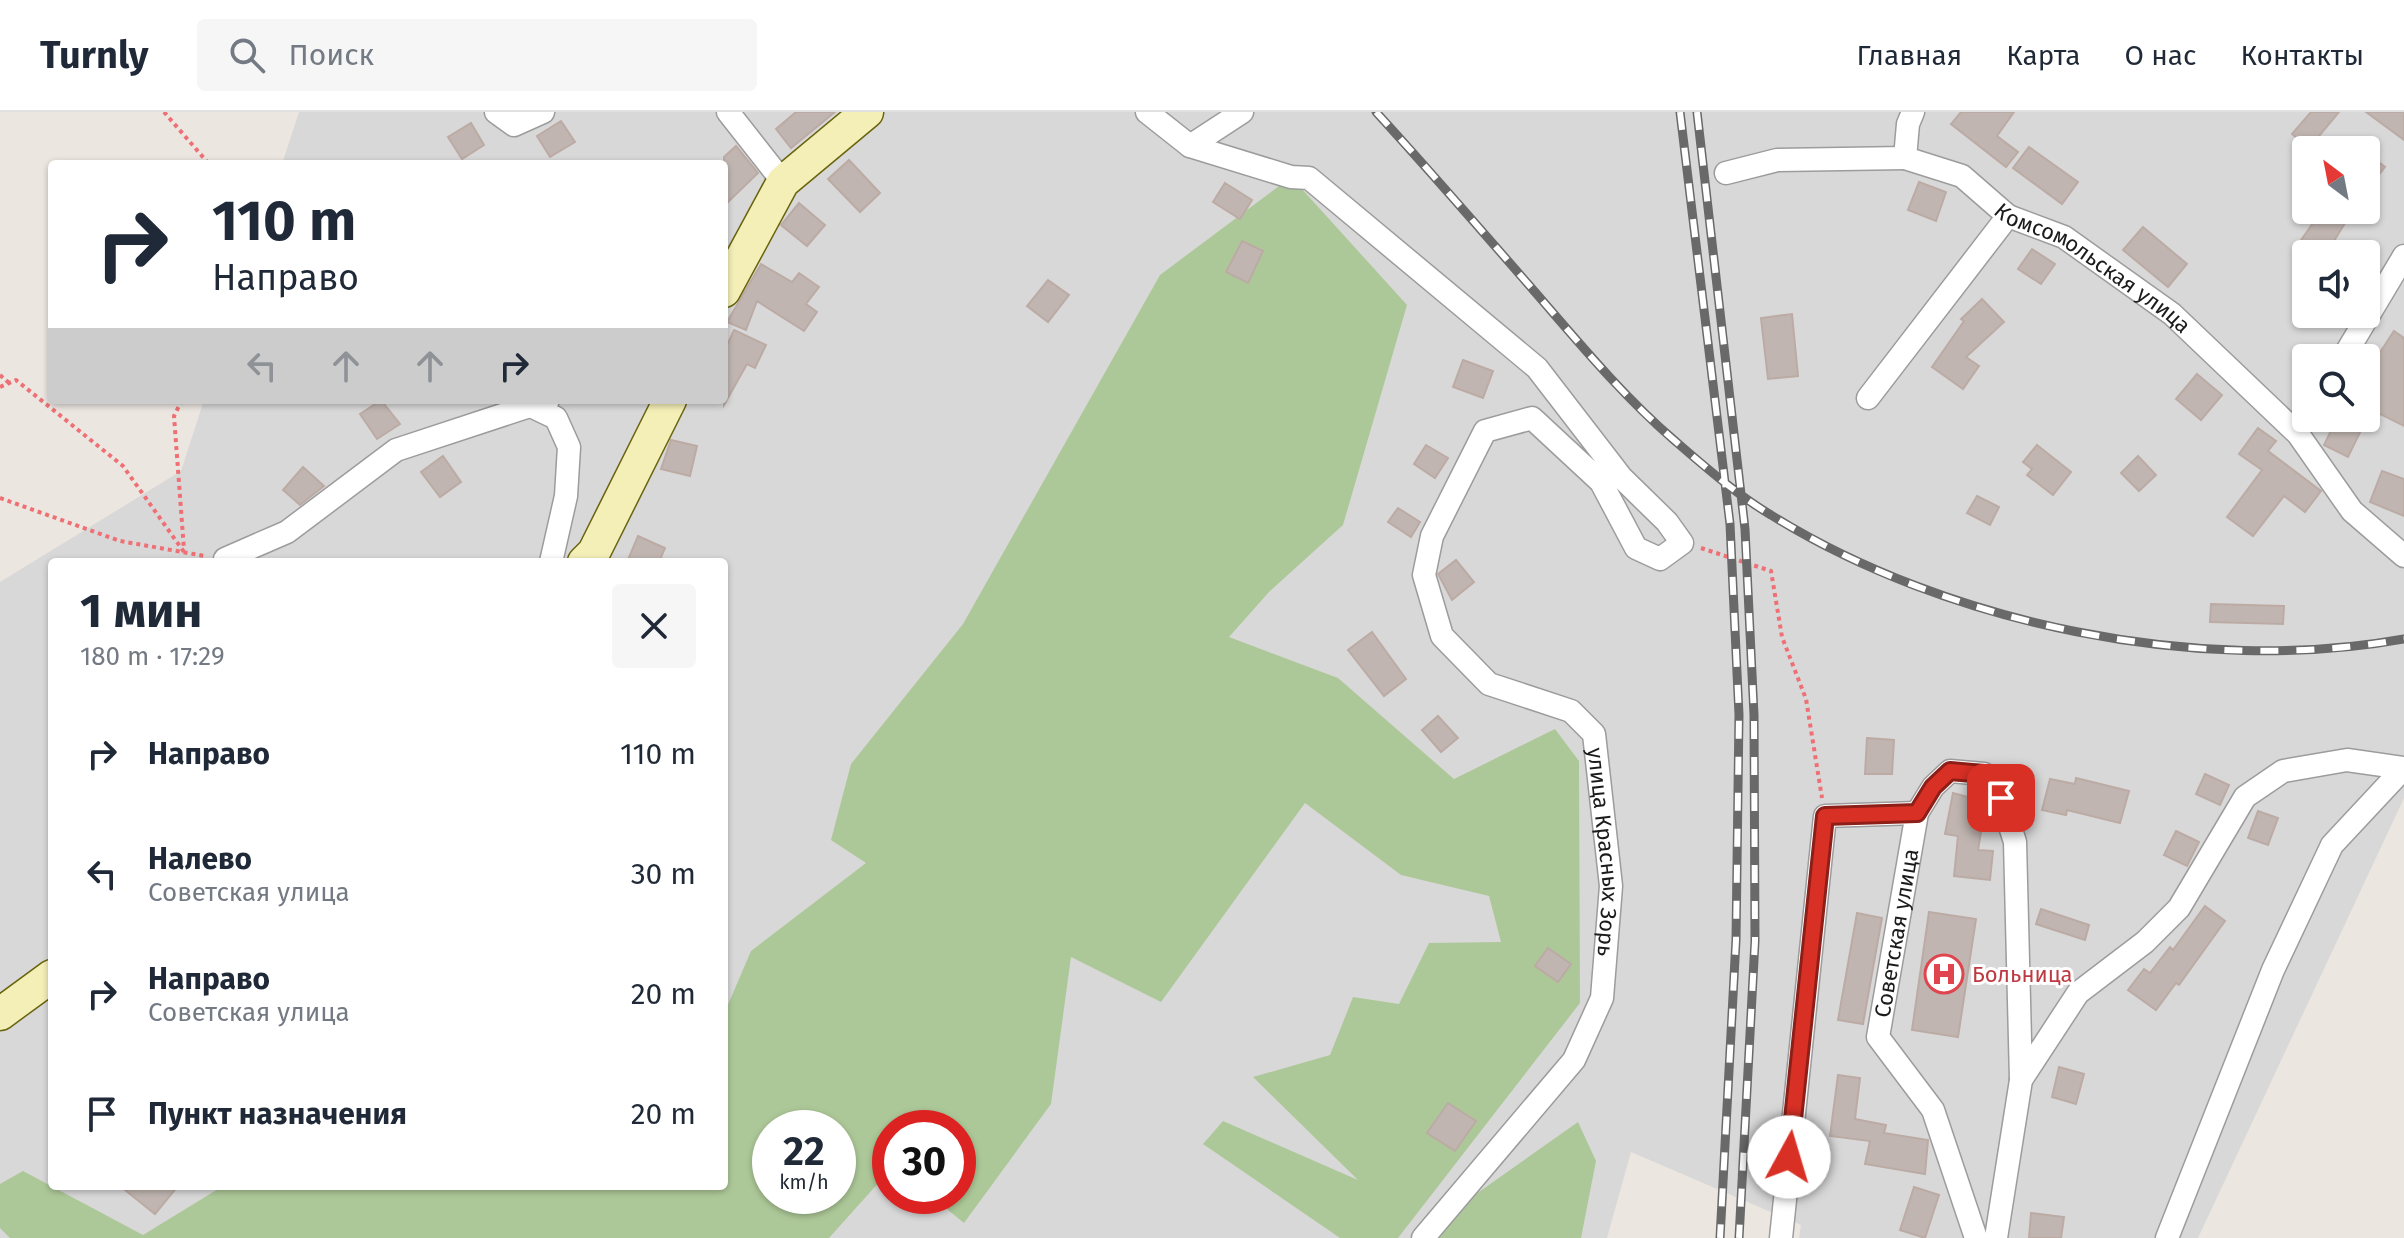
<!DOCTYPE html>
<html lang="ru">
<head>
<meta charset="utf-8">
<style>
  :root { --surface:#fff; --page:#f6f6f7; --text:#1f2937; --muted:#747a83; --line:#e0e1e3 }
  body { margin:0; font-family:"Fira Sans",sans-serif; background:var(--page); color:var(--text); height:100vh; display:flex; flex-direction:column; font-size:30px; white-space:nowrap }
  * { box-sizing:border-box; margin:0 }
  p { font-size:26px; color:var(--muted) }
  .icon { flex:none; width:44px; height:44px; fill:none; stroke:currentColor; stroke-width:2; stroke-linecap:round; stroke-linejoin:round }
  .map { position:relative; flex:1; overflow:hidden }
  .panel { position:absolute; left:48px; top:446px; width:680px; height:632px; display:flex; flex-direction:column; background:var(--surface); border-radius:8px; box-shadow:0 2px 6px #0004 }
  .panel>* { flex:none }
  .hud { position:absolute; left:48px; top:48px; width:680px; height:244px; border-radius:8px; box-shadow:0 2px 6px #0004; background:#fff; color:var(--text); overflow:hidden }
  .needle { width:52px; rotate:328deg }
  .fabs { position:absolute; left:2292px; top:24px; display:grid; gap:16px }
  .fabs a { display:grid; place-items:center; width:88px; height:88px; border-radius:8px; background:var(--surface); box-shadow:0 2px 6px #0004; font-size:40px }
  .speed { position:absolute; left:752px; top:998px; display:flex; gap:16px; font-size:40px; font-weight:700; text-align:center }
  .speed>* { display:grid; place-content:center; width:104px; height:104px; border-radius:50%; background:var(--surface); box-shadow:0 2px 6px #0004; line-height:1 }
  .speed small { font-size:20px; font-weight:400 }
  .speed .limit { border:12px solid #d22; background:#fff; color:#111 }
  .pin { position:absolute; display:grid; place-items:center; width:68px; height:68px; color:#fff; margin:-34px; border-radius:16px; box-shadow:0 4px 12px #0006 }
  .me { position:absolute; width:88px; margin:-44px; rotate:6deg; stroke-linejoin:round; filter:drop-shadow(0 0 6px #0008) }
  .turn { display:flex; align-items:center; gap:28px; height:168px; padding:0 32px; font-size:36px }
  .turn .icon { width:104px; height:104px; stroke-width:2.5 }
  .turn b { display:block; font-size:56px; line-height:68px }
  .lanes { display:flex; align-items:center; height:76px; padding:0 32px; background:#0003; justify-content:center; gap:40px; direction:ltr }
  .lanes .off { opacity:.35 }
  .round { display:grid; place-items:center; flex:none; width:84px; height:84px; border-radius:8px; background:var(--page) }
  .overview { display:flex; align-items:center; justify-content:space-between; height:136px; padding:0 32px }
  h1 { font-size:48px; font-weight:700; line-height:60px }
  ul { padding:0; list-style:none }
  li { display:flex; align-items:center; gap:24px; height:120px; padding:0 32px }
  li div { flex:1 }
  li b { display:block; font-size:30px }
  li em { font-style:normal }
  header { display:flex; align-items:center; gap:48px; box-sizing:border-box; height:112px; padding:0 40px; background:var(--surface); border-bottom:2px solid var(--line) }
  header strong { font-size:38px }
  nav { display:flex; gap:44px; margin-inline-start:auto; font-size:28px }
  .search { width:560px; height:72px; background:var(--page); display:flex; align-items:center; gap:20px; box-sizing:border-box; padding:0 28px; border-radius:8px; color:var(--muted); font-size:30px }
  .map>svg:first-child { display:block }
  .residential { fill:#d9d8d8; fill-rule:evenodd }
  .forest { fill:#adc898; fill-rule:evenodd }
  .building { fill:#c0b5b1; stroke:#bcaba4; stroke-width:2 }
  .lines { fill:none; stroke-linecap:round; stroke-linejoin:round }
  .street-casing { stroke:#9c9c9c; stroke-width:25 }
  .secondary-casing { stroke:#67640c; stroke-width:35 }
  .path { stroke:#ee6f74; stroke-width:4; stroke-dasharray:4 4; stroke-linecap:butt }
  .street { stroke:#fff; stroke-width:22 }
  .secondary { stroke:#f4eeb7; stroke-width:32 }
  .rail-casing { stroke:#696969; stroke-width:9 }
  .rail { stroke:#fff; stroke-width:6; stroke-dasharray:18; stroke-linecap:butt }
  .route-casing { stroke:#8d1f18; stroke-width:20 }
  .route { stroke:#d93025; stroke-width:14 }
  .labels { text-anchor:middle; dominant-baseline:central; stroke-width:6; stroke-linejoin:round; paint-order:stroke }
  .street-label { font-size:22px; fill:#1b1b1b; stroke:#fff }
  .health-label { font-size:22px; fill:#be3a42; stroke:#fff; text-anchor:start }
</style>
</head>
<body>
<header>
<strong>Turnly</strong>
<div class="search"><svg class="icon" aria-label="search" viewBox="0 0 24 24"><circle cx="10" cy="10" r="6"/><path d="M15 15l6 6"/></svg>Поиск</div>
<nav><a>Главная</a><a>Карта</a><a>О нас</a><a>Контакты</a></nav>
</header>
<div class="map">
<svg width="2404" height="1126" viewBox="0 0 2404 1126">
  <rect width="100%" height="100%" fill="#ece6e1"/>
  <path class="residential" d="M299,0H2404V686L2198,1126H1799L1801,1113L1631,1040L1607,1126H720L724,1074V450H52V1074H404L204,1126H0V470L181,359L204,288H724V52H282ZM2306,38H2366V98H2306ZM2306,142H2366V202H2306ZM2306,246H2366V306H2306ZM770,1016H838V1084H770ZM890,1016H958V1084H890Z"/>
  <path class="forest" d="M1291,65L1407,193L1343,413L1269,480L1229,525L1338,566L1454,667L1555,617L1579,649L1580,891L1398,1126H1340L1203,1032L1223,1009L1358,1068L1253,965L1330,943L1353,885L1399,892L1429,831L1501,830L1489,784L1401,763L1305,691L1161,890L1071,845L1051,992L964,1111L931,1084H958V1016H890V1058L829,1126H10L0,1116V1072L23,1059L143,1123L223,1074H724V902L751,839L866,751L831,728L851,652L963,512L1160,163ZM770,1016H838V1084H770Z
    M1578,1010L1596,1049L1581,1126H1436L1476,1082Z"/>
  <path class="building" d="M796,0H835L791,36L776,17Z
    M1961,0H2014L1997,24L2018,40L2006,55L1951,12Z
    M2311,0H2339L2309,36L2292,22Z
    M2366,0H2404V28Z
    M561,9L575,30L550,45L537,24Z
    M471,11L484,33L462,47L448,25Z
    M736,34L758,61L724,94V45Z
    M2029,35L2078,70L2062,92L2013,56Z
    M2366,40L2385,55L2366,79Z
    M849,48L880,81L860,100L828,67Z
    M1919,70L1946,80L1936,109L1908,98Z
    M1225,71L1252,88L1240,107L1213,90Z
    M799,91L825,113L807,134L781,113Z
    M2322,98H2353L2326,142H2314L2299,131Z
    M2143,115L2187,152L2168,175L2123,138Z
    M1242,129L1263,139L1248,171L1226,160Z
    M2032,137L2055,152L2041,172L2018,157Z
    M761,152L792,170L799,161L819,175L806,192L817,200L804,219L757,189L746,218L727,210Z
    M1048,168L1069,183L1048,210L1027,194Z
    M1982,187L2004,210L1966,245L1979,254L1963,277L1932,255L1964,209L1961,207Z
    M1792,202L1798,264L1768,267L1761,206Z
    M734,218L766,233L755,256L747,252L724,293V240Z
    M2394,219L2404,226V314L2366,295V262Z
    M1463,248L1493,259L1483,286L1453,275Z
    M2197,262L2222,283L2201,308L2176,287Z
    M381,288L400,312L377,327L360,302Z
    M2337,306H2367L2348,345L2324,333Z
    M2258,316L2276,329L2268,339L2321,379L2305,400L2284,384L2253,424L2227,405L2262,358L2239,342Z
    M671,328L697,334L690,364L661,357Z
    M1426,333L1448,346L1435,366L1414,352Z
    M2037,333L2071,360L2053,383L2027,363L2032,357L2023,350Z
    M443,344L461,370L440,385L421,360Z
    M2138,344L2156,363L2139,379L2121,361Z
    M303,355L324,374L300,393L283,378Z
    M2382,359L2404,367V404L2370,390Z
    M1977,384L1999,395L1990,413L1967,401Z
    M1398,396L1420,410L1411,425L1388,410Z
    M638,424L665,436L659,450H627Z
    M1456,448L1474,470L1452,488L1438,462Z
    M2211,492L2284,494L2283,512L2210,510Z
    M1372,520L1406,567L1384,584L1348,538Z
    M1438,604L1458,626L1441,640L1422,618Z
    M1867,626L1894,628L1892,662H1865Z
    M2205,662L2229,673L2220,693L2196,682Z
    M2076,666L2129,679L2120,711L2067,698L2066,703L2042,698L2050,667L2075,672Z
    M1953,681L1986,690L1978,738L1993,739L1990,768L1954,764L1958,724L1945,722Z
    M2258,699L2278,706L2268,733L2248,726Z
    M2176,719L2199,730L2187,754L2164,743Z
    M2205,794L2225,809L2179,873L2176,871L2156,898L2128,878L2144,857L2150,861L2170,835L2173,838Z
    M2041,797L2089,813L2085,828L2036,812Z
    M1929,800L1976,807L1958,925L1912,918Z
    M1857,801L1882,806L1863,912L1838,908Z
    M1548,836L1571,852L1558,870L1535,854Z
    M2059,955L2084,962L2076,992L2052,985Z
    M1838,963L1860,966L1855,1007L1886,1013L1884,1021L1928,1028L1925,1062L1865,1052L1870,1029L1830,1024Z
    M1448,991L1476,1009L1455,1039L1427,1021Z
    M120,1074H178L155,1102Z
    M1914,1075L1939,1083L1925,1126L1900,1118Z
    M2031,1101L2064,1105L2061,1126H2029Z"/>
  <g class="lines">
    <defs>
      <g id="street">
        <path d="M496,0L514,13L543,0"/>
        <path d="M728,0L783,70"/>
        <path id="s1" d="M1147,0L1190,34L1291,65L1309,66L1537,256L1621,365L1667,410L1682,431L1660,447L1636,436L1601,370L1532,306L1485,319L1432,424L1424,463L1442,524L1489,572L1571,599L1594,622L1611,774L1602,886L1574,948L1423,1126"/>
        <path id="s2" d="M1913,0L1908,12L1905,46L1962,64L2008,104L2064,125L2172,202L2298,322L2352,399L2404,444"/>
        <path d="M1190,34L1242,0"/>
        <path d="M1726,61L1777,48L1905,46"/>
        <path d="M2343,246L2404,144"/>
        <path d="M1868,286L2008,104"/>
        <path d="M533,295L556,306L569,335L566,384L551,450"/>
        <path d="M225,447L287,420L396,338L548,288"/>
        <path d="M1781,1126L1825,704L1917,701"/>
        <path id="s3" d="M1976,1126L1933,998L1878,925L1917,701L1933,675L1950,659L1984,662L2001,686L2015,730L2021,968"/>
        <path d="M1996,1126L2021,968L2078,881L2145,830L2179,796L2245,685L2283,659L2347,648L2404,656"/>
        <path d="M2167,1126L2273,858L2332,733L2402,658"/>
      </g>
      <path id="secondary" d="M724,179L783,70L867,0
        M584,450L594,440L670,288
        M0,902L52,864"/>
    </defs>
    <use href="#street" class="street-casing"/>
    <use href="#secondary" class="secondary-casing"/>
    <path class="path" d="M164,0L209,52
      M0,263L9,271
      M0,275L16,268L123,354L184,440
      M182,288L174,304L184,438
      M0,386L120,429L205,444
      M1701,436L1771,459L1782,525L1806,587L1822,686"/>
    <use href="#street" class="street"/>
    <use href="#secondary" class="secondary"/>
    <defs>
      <path id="rail" d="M1376,0C1430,59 1482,119 1535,180C1579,231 1623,284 1674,328C1703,353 1737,383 1771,403C1946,512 2200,564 2404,527
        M1680,0L1730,412L1739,603L1736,828L1720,1126
        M1697,0L1745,417L1754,603L1755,829L1739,1126"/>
    </defs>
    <use href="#rail" class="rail-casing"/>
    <use href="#rail" class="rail"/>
  </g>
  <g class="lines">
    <defs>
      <path id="route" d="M1789,1045L1825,704L1917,701L1933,675L1950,659L1984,662L2001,686"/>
    </defs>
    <use href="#route" class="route-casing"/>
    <use href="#route" class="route"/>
  </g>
  <defs>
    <symbol id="hospital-ring" viewBox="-11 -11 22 22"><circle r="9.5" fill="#fff" stroke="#e0444e" stroke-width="1.5"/><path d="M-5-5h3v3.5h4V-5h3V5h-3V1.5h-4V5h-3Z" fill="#e0444e"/></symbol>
  </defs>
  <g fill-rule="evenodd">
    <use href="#hospital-ring" x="1922" y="840" width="44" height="44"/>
  </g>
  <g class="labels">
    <g class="street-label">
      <text stroke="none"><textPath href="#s2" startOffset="268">Комсомольская улица</textPath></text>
      <text stroke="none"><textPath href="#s1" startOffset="1500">улица Красных Зорь</textPath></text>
      <text stroke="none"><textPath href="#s3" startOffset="332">Советская улица</textPath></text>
    </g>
    <g class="health-label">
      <text x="1972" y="862">Больница</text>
    </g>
  </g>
</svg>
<div class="fabs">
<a><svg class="needle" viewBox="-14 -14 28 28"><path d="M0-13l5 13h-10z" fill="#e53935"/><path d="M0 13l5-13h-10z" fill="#747a83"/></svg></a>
<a><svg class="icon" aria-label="sound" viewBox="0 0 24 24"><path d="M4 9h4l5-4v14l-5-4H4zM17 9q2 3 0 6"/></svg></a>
<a><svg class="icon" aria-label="search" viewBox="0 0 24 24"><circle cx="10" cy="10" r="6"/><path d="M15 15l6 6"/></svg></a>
</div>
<div class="speed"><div>22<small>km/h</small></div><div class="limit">30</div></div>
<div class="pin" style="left:2001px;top:686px;background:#d93025"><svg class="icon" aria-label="arrive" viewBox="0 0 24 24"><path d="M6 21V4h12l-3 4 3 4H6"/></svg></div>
<svg class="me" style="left:1789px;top:1045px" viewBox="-20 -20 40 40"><circle r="19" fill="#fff"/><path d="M0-13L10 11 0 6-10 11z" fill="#d93025"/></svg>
<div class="hud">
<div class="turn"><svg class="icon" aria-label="right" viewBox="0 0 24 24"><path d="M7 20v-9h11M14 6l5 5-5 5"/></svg><div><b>110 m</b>Направо</div></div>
<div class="lanes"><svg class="icon off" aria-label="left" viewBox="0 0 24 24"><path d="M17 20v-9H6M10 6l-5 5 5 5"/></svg><svg class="icon off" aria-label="ahead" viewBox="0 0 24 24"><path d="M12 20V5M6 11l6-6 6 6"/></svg><svg class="icon off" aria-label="ahead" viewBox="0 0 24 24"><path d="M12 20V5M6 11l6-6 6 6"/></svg><svg class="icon" aria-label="right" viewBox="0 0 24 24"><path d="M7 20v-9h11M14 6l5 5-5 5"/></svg></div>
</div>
<section class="panel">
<div class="overview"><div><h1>1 мин</h1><p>180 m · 17:29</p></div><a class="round"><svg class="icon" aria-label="close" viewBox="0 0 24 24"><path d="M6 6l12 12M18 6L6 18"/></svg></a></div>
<ul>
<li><svg class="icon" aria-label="right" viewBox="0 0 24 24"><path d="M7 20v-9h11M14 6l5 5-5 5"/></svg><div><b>Направо</b></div><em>110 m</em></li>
<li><svg class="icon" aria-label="left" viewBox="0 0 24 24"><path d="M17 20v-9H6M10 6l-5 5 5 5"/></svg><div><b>Налево</b><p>Советская улица</p></div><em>30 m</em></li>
<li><svg class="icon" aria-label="right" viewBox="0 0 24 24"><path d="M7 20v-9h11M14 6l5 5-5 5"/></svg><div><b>Направо</b><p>Советская улица</p></div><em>20 m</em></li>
<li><svg class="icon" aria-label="arrive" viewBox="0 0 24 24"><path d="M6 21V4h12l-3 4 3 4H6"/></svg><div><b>Пункт назначения</b></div><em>20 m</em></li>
</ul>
</section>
</div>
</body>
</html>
